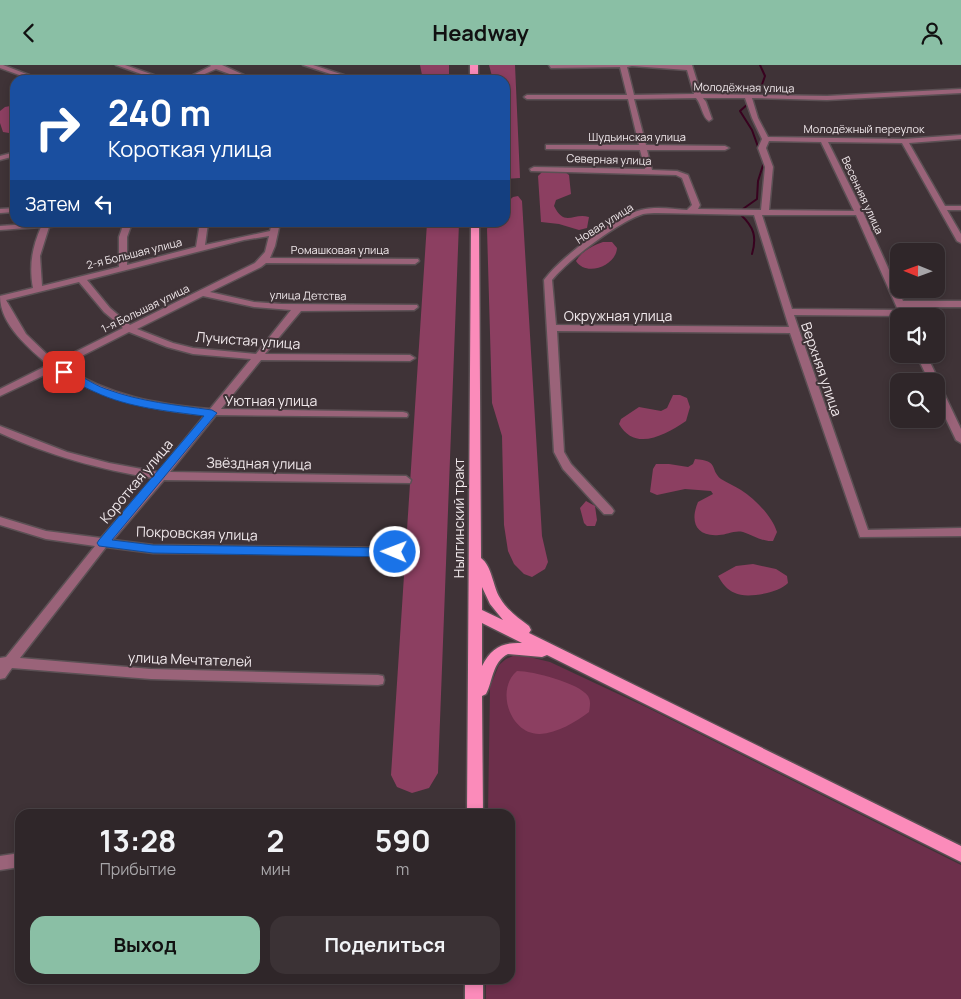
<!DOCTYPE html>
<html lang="ru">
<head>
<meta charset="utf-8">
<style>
  :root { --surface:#2f2629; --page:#3b3235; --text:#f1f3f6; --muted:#a7a5a8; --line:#4a4346; --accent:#8abfa5 }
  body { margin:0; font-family:Manrope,sans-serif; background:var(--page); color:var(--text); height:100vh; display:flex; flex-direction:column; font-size:19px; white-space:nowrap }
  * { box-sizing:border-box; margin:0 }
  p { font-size:16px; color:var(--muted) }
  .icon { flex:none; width:28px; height:28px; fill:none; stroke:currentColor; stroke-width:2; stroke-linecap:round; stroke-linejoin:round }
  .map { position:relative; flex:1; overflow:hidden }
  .drawer { position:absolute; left:15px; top:744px; width:500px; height:175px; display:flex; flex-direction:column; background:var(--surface); border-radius:15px; box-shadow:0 2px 8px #0003,0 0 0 1px var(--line) }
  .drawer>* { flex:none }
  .banner { position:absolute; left:10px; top:10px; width:500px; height:152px; border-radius:15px; box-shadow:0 2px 8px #0003,0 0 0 1px var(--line); background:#1a4fa0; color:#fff; overflow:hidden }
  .needle { width:32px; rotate:271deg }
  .tools { position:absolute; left:890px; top:178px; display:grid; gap:10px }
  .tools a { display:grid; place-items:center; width:55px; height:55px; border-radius:10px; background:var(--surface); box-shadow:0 2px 8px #0003,0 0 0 1px var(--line); font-size:25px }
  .pin { position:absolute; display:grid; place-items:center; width:42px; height:42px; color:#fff; margin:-21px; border-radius:10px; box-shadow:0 2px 8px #0006 }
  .me { position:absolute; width:55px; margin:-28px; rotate:271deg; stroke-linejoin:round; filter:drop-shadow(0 0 4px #0008) }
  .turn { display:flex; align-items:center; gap:18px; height:105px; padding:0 15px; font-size:22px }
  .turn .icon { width:65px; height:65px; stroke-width:2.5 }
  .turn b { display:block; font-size:35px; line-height:42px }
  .then { display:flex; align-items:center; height:48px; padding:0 15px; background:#0003; gap:10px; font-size:19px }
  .eta { display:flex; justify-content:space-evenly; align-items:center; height:85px; text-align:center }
  .eta b { font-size:30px; font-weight:700; line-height:35px }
  .cta { display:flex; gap:10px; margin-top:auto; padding:10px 15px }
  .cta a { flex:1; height:58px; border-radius:15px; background:var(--accent); color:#111; font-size:20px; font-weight:700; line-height:58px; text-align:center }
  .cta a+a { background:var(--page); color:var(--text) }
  header { display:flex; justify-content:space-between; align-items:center; height:65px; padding:0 15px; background:var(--accent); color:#111; font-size:22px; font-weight:700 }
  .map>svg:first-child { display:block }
  .green { fill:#6d2f4b }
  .forest { fill:#8c3f61 }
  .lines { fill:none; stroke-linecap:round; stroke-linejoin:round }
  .stream { stroke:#38021f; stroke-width:2 }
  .minor-casing { stroke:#5b5054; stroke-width:3 }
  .major-casing { stroke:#5b5054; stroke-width:3 }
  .minor { fill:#9a6379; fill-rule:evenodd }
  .major { fill:#fb8bba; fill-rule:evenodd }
  .route { fill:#1a73e8; stroke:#114b97 }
  .labels { text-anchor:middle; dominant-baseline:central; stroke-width:4; stroke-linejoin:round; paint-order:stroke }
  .far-street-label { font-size:11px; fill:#f0e8eb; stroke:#3f3337 }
  .street-label { font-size:14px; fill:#f0e8eb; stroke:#3f3337 }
</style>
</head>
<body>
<header><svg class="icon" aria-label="back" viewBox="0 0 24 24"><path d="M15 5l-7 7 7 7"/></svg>Headway<svg class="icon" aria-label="person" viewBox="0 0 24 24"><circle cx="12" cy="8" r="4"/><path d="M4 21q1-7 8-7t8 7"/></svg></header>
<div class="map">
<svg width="961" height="934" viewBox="0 0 961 934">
  <rect width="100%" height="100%" fill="#3f3337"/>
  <path class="green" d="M513,591H525L550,597L648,643L961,800V934H486V914H510V749H488L490,622L499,600L506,594Z"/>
  <path class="forest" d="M420,0H449V15H423Z
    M489,0H515L520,113L505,114V15H493Z
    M15,40V69L3,67L0,58V46L5,42Z
    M543,106L565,107L569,110L571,129L556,135L554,141C565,163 573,147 589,152L587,163L579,165L559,159L541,157L538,111Z
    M518,131L522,136L542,471L548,497L545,504L532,512L524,509L514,499L508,486L504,460L502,371L492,338L487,164L489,158H505V139L513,132Z
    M427,158H459L438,708L429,723L412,728L397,722L391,710Z
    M603,177H612L617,183C616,201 586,212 576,196C582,186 592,181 603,177Z
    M673,330H680L687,333L690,342L686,356C665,370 635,387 619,359L621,354L639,342L661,346L667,343Z
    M695,394C720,396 709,404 721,414C727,418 735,421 741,425C755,434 772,451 777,467L773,476C762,477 753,470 743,467C734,465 727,470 719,470C695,472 690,456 698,437L713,429L711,426L685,424L657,430L650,427L653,404L656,399H669L688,402L693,399Z
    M586,436L595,441L597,455L595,461H587L584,458L580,443Z
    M753,499L776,504L787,511L788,518C779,528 746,534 735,528C727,525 722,518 718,511L736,501Z
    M517,606C533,606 579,618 588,631C591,636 590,641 589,647C576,657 557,668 540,669C510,670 495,624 517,606Z"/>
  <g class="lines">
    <path class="stream" d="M759,28L765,11L760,0
      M749,38L740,46L752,65L761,90
      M740,146L757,134L758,116L764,97
      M741,150C754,162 757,172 752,189"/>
    <defs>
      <path id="minor" d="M0,0H3L42,15H33L0,3Z
        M116,0H125L168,15H158Z
        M210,0H222L255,15H246L216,4L191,15H183L211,1Z
        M303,0H313L359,15H349Z
        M549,0H692L701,29L827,31L961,24V28L827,35L752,33L758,53L768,72L904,74L961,70V74L909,78L945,141H961V145H947L961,169V178L957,176L902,78L828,77L862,145L903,236H961V242H905L909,251L794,250L868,465L961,463V471L860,472L790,268L557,266L564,387L571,399L612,443L614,446L612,449H604L563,404L554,387L544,215C560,193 614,152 641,145C656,141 672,144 687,145L692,140L682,113L676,110L531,106L530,104L534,102L645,104L640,85L546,84V80H639L628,34H527L524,32L527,30H627L620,2L551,3ZM632,1L687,5L694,29L634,30L627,2ZM696,33C702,40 702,52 709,56L712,54L706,37L703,33H745L752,53L762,74L758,83L765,102L761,145L698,144L700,140L688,110L677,106L652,105L647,85H725L729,83L725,81L646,80L634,34ZM769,76L821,77L854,146L769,145L773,102L766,83ZM658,148L754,150L789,262L556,260L552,215C568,195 618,157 643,149C648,148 653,148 658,148ZM762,150H856L898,245L792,244Z
        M15,87V91L0,95V91Z
        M15,143V147L0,148V144Z
        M42,158H72L68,160L49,162L40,191L42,221L119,202V172L124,158H132L127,172V200L196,182L200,158H208L205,180L270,166L272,158H280L275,181L270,193L418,194L419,196L415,199L266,198L261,202L210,227L254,237L281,239L417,240L418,242L414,245L301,246L265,289L410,290L415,293L410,296L261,295L221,344L403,347L407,348L408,350L407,352L216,350L170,407L406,411L411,415L410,418L164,415L113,475L153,480L395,483L399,484L401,487L399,490L153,488L106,482L20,593L151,604L378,610L383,611L384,615L383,619L378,620L151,614L12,603L5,613L0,614V593L6,592L95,481L46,474L0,460V452L46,466L101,473L153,413C98,404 51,391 0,368V361L67,387L109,398L158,407L205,350C150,345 103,335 55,305L0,331V324L48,300C29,283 0,260 0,231L33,223C29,200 32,183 41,162L0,165V161ZM269,171L265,187L255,198L130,260L110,243L87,215L244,175ZM79,217L104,247L123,263L55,297L26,269L6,235ZM203,231L254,242L291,245L256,289L193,283L173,278L137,264ZM129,267L167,282L193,289L251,294L210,344C155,339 110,331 62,301Z
        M916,289H926L939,316L937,318L936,316H929Z
        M936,319L941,322L961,364V378L956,375L936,333Z
        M20,788V802L0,805V791Z"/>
      <path id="major" d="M470,0H478V15H470Z
        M471,158H479L481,493C492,501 493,522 500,533C507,545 518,553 529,561L531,565L529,568L961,781V797L547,590L542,592L508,589C492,597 493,616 486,629L482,631L483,749H467ZM482,522L490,539L503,555L482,545ZM482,558L522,578C503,577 491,583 482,601Z
        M465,914H483V934H465Z"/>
    </defs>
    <use href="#minor" class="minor-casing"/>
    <use href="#major" class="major-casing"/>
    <use href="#minor" class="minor"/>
    <use href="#major" class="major"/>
  </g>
  <path class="route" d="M64,304C79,308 91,319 106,324C141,337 176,340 212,345L217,348L112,475L153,480L395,483L401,487L395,492L153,488L99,481L97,478L99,475L204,351C168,346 129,343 95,327C83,322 72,315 61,310V305Z"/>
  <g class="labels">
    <g class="far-street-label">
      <text transform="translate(744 22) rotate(1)">Молодёжная улица</text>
      <text x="864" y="63">Молодёжный переулок</text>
      <text x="637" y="71">Шудьинская улица</text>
      <text transform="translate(609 94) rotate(2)">Северная улица</text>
      <text transform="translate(863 130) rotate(65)">Весенняя улица</text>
      <text transform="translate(604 158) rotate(-32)">Новая улица</text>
      <text x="340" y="184">Ромашковая улица</text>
      <text transform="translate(134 188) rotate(-14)">2-я Большая улица</text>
      <text transform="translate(308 230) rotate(1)">улица Детства</text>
      <text transform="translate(145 243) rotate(-26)">1-я Большая улица</text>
    </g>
    <g class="street-label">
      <text x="618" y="250">Окружная улица</text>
      <text transform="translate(248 275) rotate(4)">Лучистая улица</text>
      <text transform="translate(822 304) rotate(71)">Верхняя улица</text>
      <text x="271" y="335">Уютная улица</text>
      <text transform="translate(259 398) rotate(1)">Звёздная улица</text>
      <text transform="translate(136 416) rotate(-50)">Короткая улица</text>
      <text transform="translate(458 453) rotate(-90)">Нылгинский тракт</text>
      <text transform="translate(197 468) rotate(2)">Покровская улица</text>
      <text transform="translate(190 594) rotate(2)">улица Мечтателей</text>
    </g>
  </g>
</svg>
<div class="tools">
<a><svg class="needle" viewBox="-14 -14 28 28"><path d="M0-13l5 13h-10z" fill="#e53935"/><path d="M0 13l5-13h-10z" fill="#a7a5a8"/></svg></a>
<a><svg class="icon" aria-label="sound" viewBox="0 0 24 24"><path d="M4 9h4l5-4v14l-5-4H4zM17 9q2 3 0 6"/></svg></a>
<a><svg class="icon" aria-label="search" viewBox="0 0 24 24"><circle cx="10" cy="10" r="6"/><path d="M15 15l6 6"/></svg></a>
</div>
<div class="pin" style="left:64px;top:307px;background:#d93025"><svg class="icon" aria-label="arrive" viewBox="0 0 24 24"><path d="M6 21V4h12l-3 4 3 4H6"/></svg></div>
<svg class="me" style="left:395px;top:487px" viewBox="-20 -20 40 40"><circle r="17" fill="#1a73e8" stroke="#fff" stroke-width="3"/><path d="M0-11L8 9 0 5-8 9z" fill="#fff"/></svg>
<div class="banner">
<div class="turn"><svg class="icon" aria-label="right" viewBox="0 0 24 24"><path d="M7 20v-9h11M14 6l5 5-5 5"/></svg><div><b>240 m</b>Короткая улица</div></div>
<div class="then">Затем<svg class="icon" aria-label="left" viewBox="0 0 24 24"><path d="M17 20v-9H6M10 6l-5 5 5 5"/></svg></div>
</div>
<section class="drawer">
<div class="eta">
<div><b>13:28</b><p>Прибытие</p></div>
<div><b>2</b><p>мин</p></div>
<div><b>590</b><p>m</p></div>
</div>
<div class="cta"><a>Выход</a><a>Поделиться</a></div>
</section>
</div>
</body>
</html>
